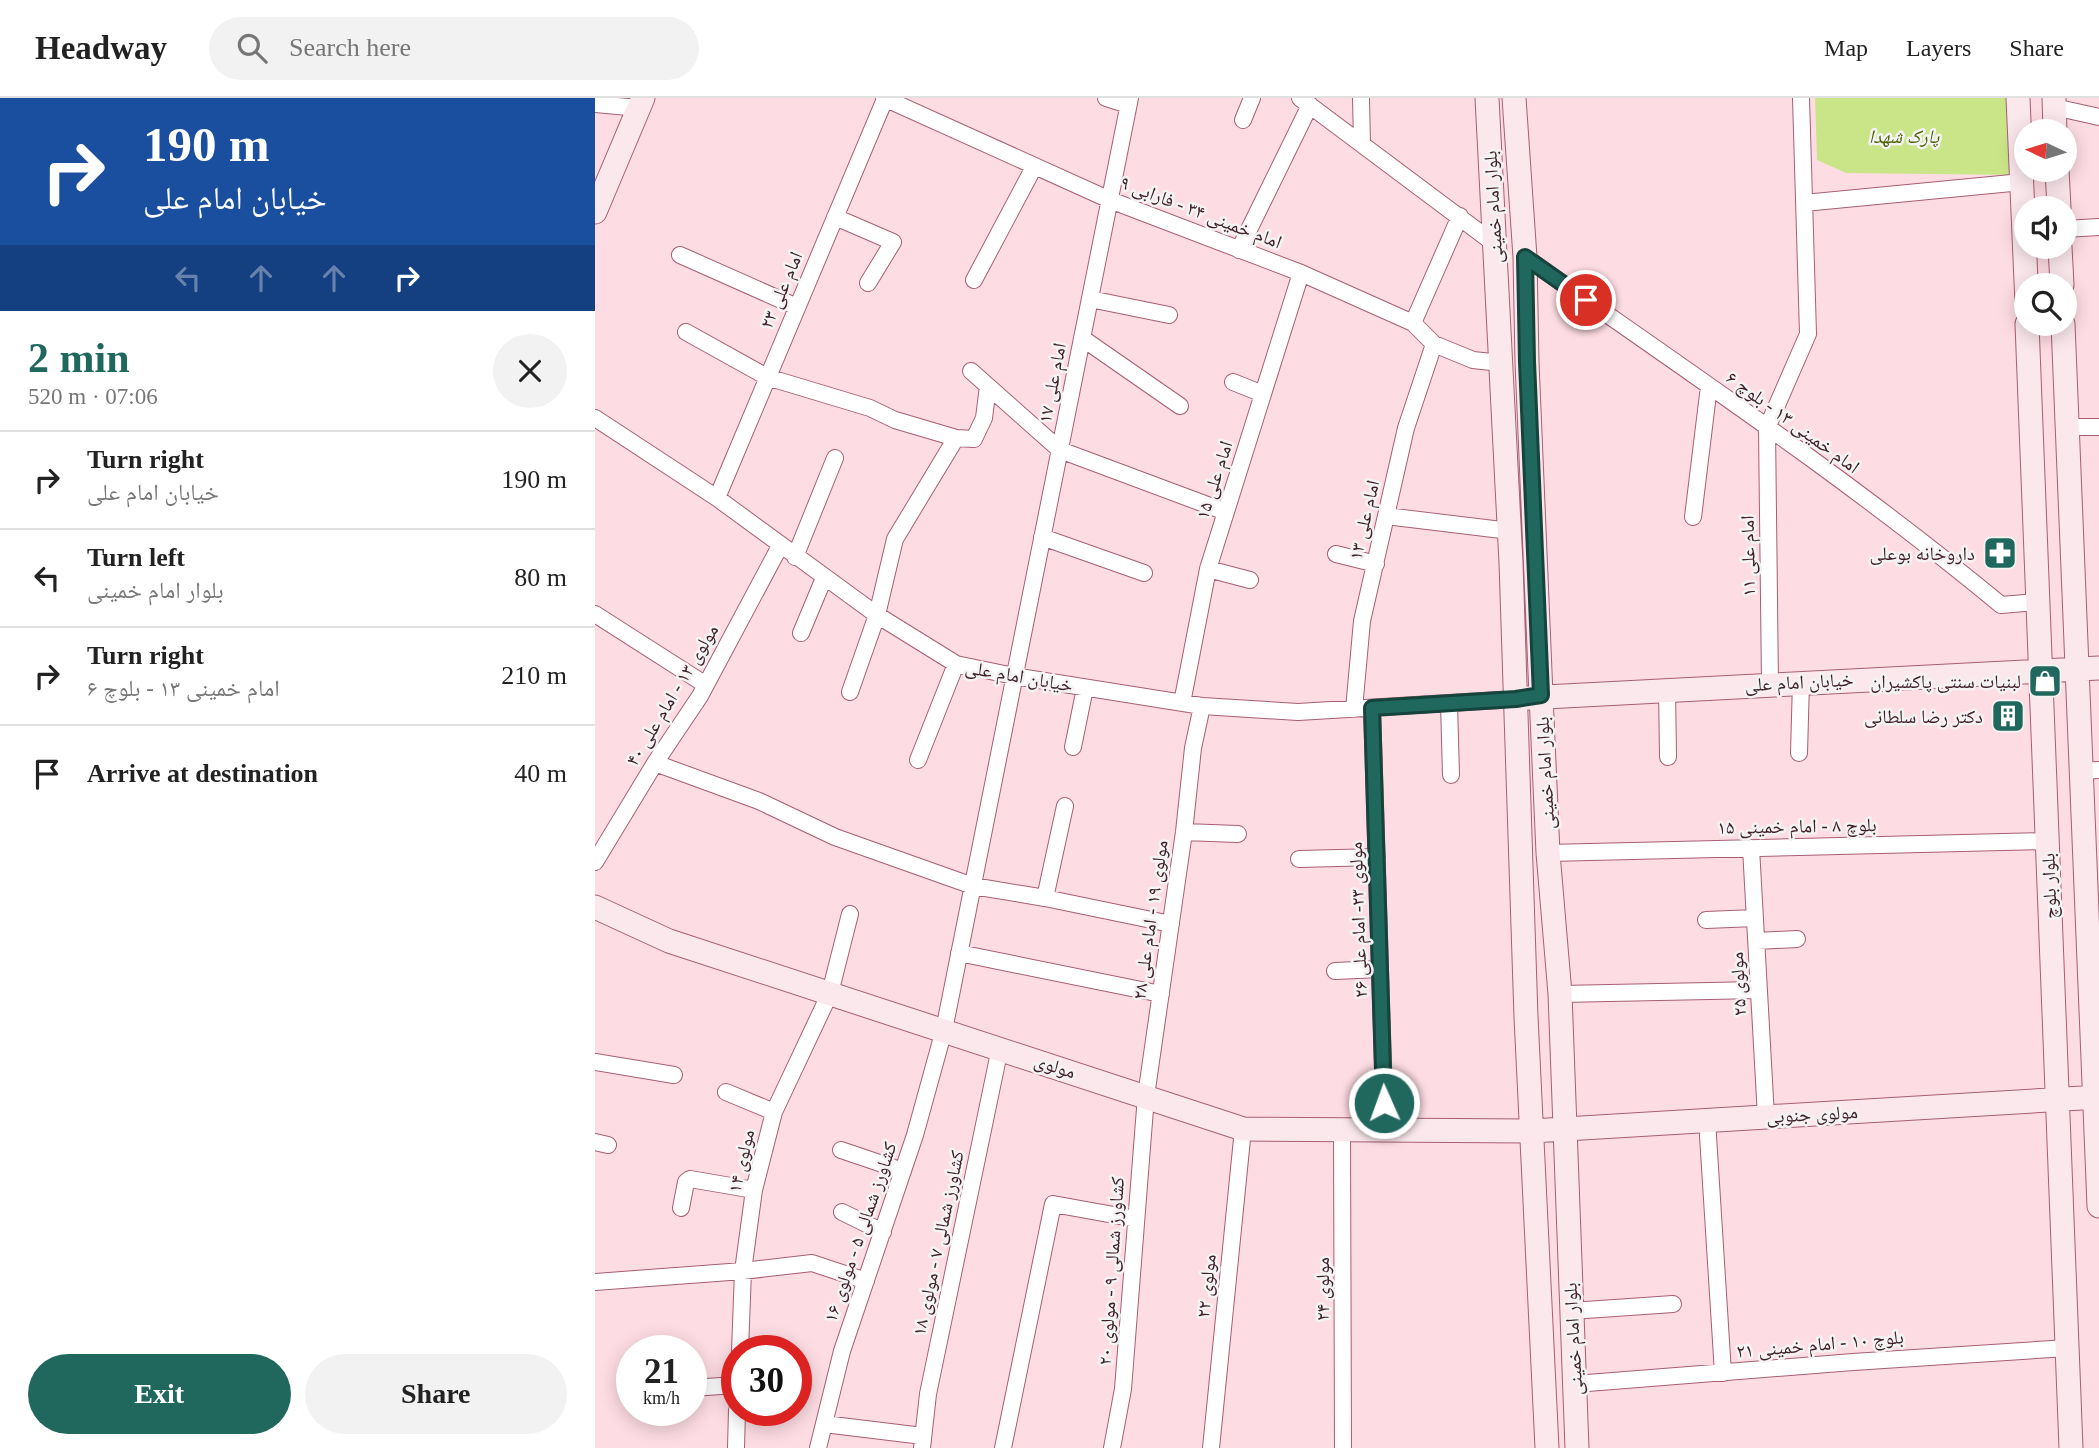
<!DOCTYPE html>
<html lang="en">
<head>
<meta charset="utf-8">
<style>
  :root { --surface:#fff; --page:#f2f2f2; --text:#222; --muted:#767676; --line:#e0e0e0; --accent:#20685e }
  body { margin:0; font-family:"Times New Roman","Noto Naskh Arabic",serif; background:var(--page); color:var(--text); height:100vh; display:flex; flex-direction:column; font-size:26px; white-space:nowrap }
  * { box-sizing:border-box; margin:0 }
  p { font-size:23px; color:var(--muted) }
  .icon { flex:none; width:38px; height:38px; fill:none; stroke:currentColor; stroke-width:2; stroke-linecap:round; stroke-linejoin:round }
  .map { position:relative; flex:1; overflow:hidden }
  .panel { display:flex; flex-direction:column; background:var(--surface); width:595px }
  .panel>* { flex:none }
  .top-card { background:#1a4fa0; color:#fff; overflow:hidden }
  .needle { width:46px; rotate:274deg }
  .buttons { position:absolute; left:1419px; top:21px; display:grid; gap:14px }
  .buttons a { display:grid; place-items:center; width:63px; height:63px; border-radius:50%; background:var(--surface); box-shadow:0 4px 18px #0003; font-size:35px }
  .speed { position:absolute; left:21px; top:1237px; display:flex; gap:14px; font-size:35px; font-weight:700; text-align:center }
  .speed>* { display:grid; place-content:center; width:91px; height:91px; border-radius:50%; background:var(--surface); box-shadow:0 4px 18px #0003; line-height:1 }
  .speed small { font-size:18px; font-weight:400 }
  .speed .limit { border:10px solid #d22; background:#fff; color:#111 }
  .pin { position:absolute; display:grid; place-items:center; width:60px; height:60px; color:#fff; margin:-30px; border:4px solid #fff; border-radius:50%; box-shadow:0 2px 7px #0007 }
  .me { position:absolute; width:77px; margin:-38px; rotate:358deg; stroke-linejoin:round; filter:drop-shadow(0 0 5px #0008) }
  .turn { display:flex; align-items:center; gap:24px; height:147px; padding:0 28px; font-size:32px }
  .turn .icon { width:91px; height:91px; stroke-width:2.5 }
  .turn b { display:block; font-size:49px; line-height:60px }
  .lanes { display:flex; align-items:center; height:66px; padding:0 28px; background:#0003; justify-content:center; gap:35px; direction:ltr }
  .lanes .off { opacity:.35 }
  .round { display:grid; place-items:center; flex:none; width:74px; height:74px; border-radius:37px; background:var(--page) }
  .head { display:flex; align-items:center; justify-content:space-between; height:119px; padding:0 28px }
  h1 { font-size:42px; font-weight:700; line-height:52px; color:var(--accent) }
  .button { display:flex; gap:14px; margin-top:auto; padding:14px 28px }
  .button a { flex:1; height:80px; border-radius:42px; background:var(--accent); color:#fff; font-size:28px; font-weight:700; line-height:80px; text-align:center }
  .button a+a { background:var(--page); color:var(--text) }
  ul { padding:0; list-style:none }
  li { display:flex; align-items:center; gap:21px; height:98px; padding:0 28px; border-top:2px solid var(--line) }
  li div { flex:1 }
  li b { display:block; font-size:26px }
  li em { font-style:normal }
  header { display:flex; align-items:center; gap:42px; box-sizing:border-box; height:98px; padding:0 35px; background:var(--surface); border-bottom:2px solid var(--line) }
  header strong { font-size:33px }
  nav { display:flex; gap:38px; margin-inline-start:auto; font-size:24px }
  .search { width:490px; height:63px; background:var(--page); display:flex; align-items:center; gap:18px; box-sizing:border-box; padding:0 24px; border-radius:38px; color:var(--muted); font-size:26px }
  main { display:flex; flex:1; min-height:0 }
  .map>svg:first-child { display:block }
  .green { fill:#cae588 }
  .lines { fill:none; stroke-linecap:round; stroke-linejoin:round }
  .street-casing { stroke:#a75e73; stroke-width:18 }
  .secondary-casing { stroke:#a75e73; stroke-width:25 }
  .street { stroke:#fff; stroke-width:16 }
  .secondary { stroke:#fbe8ed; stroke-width:23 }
  .route-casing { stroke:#15443d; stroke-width:18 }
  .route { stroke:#20685e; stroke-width:12 }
  .labels { text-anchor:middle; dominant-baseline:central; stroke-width:5; stroke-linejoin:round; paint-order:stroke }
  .park-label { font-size:19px; font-style:italic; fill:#4e6101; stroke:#f3f3f3 }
  .street-label { font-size:19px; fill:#402029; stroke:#f3f3f3 }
  .poi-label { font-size:19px; fill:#402029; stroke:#f3f3f3; text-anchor:end }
</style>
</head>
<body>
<header>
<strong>Headway</strong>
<div class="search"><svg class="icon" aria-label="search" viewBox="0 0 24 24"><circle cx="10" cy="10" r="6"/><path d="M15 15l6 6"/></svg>Search here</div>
<nav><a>Map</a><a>Layers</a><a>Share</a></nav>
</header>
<main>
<section class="panel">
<div class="top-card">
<div class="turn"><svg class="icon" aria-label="right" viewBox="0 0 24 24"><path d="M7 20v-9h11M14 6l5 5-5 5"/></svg><div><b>190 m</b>خیابان امام علی</div></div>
<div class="lanes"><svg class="icon off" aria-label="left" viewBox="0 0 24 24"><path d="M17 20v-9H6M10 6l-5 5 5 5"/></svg><svg class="icon off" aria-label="ahead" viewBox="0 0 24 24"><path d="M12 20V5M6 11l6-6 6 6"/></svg><svg class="icon off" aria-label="ahead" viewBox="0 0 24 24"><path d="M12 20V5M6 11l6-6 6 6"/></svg><svg class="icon" aria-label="right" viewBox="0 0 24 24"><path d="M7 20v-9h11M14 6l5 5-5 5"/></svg></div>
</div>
<div class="head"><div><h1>2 min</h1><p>520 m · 07:06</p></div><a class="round"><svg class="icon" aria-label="close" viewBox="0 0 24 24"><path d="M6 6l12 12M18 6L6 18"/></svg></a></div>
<ul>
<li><svg class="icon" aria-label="right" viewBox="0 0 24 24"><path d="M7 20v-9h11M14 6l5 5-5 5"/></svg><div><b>Turn right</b><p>خیابان امام علی</p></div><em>190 m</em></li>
<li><svg class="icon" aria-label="left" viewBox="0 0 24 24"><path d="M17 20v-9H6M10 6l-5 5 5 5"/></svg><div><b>Turn left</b><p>بلوار امام خمینی</p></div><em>80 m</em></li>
<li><svg class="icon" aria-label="right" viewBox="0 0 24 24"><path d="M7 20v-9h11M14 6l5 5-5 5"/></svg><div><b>Turn right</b><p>امام خمینی ۱۳ - بلوچ ۶</p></div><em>210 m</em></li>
<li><svg class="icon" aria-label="arrive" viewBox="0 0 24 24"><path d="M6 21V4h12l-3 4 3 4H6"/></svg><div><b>Arrive at destination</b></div><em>40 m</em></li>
</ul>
<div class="button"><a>Exit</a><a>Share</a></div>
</section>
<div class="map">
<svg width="1504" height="1350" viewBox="0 0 1504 1350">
  <rect width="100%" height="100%" fill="#fedce4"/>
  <path class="green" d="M1220,0H1417L1420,77L1251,75L1222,62Z"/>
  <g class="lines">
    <defs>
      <path id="street" d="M289,0L515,102L706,175L818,225L839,246L878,262L906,265
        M511,0L533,7
        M705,0L900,146
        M766,0L767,46
        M0,6L44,10
        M1459,9L1504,19
        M648,22L657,0
        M1209,105L1427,84
        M240,119L298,144L273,185
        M1470,131L1504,129
        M644,152L715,7
        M85,157L202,209
        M930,159C1091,272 1255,382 1406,507L1443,504
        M379,182L439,69
        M495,201L574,217
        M818,225L865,118
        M91,234L172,279L275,310L300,322L361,340L379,341L389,320L393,288
        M487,240L585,308
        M376,273L465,352L631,414
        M638,284L668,296
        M0,320L122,400L282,517L361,566L419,578L607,608L703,614L921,601
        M1473,329H1504
        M122,400L290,1
        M791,418L915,433
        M1098,419L1114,288
        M447,439L549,475
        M741,456L781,466
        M200,459L240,360
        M613,471L655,482
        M0,516L111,587
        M206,535L229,480
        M1175,586L1172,330L1213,236L1206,0
        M1072,591L1073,659
        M255,594L282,517L300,441L361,340
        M587,605L613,471L706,175
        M854,605L856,677
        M777,610L790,1032
        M759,611L767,523L811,330L839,246
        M478,649L490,590
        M1204,655L1206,584
        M323,662L361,566
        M60,665L164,703L240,739L378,788L450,800L576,826
        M1486,673L1504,672
        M589,734L643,736
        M1156,750L1171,1019
        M953,755L1453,743
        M704,761L782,759
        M0,764L60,665L105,598L185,448
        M450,800L470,708
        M1111,822L1160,820
        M1162,843L1202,841
        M364,855L566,896
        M740,873L785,871
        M965,896L1164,892
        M0,964L79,977
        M131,994L179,1014
        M1112,1022L1128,1275
        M747,1031L748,1350
        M0,1044L13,1047
        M246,1052L308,1073
        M86,1110L91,1084L95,1081L159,1092
        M247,1114L288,1134
        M0,1184L148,1173L217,1165L271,1183
        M976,1213L1078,1206
        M145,1253L148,1173L159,1092L179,1014L235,895L255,816
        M980,1286L1258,1264L1473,1250
        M96,1290L142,1287
        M229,1326L328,1338
        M141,1350L142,1312
        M223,1350L247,1253L320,1037L349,932L535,0
        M327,1350L333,1296L405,950
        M408,1350L458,1106L541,1121
        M517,1350L528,1291L551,998L589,734L598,650L607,608
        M616,1350L648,1031"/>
      <path id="secondary" d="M892,0L916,465L931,919L952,1350
        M919,0L930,159L932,264L946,597L953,755L965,896L982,1350
        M1423,0L1432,206
        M1459,0L1460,33
        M1462,72L1464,110
        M0,114L48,0
        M1465,149L1467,187
        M1432,226L1476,1350
        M1468,226L1504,1108
        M931,600L1504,570
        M0,809L74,843L648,1031L937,1033L1504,999"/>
    </defs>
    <use href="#street" class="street-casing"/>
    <use href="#secondary" class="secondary-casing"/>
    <use href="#street" class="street"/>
    <use href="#secondary" class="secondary"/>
  </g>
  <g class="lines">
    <defs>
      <path id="route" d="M789,1005L777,610L921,601L946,597L932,264L930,159L991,202"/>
    </defs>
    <use href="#route" class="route-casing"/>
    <use href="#route" class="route"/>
  </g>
  <defs>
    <symbol id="pharmacy-square" viewBox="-11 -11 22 22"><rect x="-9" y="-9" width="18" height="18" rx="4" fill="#20685e" stroke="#f3f3f3"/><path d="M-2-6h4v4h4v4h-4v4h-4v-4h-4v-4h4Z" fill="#fff"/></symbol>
    <symbol id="shop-square" viewBox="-11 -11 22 22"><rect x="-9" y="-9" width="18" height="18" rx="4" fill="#20685e" stroke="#f3f3f3"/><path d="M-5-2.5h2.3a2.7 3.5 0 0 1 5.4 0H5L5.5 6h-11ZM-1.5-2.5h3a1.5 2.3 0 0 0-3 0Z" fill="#fff"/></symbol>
    <symbol id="building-square" viewBox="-11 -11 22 22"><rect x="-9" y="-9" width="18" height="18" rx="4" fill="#20685e" stroke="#f3f3f3"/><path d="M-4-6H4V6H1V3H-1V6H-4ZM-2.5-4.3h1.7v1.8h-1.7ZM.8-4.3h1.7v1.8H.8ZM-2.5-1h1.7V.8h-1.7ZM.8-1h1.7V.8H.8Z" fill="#fff"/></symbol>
  </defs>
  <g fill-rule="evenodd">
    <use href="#pharmacy-square" x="1386" y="436" width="38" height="38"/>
    <use href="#shop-square" x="1431" y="564" width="38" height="38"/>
    <use href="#building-square" x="1394" y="599" width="38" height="38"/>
  </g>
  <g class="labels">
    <g class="park-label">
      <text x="1309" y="38">پارک شهدا</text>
    </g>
    <g class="street-label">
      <text transform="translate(898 109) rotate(-93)">بلوار امام خمینی</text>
      <text transform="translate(606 114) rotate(21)">امام خمینی ۳۴ - فارابی ۹</text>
      <text transform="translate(186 192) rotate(-67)">امام علی ۲۳</text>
      <text transform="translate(457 285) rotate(-79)">امام علی ۱۷</text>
      <text transform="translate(1198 324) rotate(36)">امام خمینی ۱۳ - بلوچ ۶</text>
      <text transform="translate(619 382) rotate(-72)">امام علی ۱۵</text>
      <text transform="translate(769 422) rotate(-77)">امام علی ۱۳</text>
      <text transform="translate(1153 458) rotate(-91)">امام علی ۱۱</text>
      <text transform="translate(424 578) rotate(10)">خیابان امام علی</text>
      <text transform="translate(1204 584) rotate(-3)">خیابان امام علی</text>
      <text transform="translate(77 597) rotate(-59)">مولوی ۱۳ - امام علی ۴۰</text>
      <text transform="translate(950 675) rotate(-93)">بلوار امام خمینی</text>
      <text transform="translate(1202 728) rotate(-1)">بلوچ ۸ - امام خمینی ۱۵</text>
      <text transform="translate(1454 788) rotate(-92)">بلوار بلوچ</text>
      <text transform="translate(555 822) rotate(-82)">مولوی ۱۹ - امام علی ۲۸</text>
      <text transform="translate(763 822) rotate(-92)">مولوی ۲۳- امام علی ۲۶</text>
      <text transform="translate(1143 886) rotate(-93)">مولوی ۲۵</text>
      <text transform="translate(460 968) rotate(18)">مولوی</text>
      <text transform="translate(1217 1016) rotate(-3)">مولوی جنوبی</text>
      <text transform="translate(146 1063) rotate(-77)">مولوی ۱۴</text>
      <text transform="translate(265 1134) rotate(-71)">کشاورز شمالی ۵ - مولوی ۱۶</text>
      <text transform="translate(343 1145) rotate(-78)">کشاورز شمالی ۷ - مولوی ۱۸</text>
      <text transform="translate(516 1173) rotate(-86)">کشاورز شمالی ۹ - مولوی ۲۰</text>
      <text transform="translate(611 1188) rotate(-84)">مولوی ۲۲</text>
      <text transform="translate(727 1191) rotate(-90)">مولوی ۲۴</text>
      <text transform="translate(978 1241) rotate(-93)">بلوار امام خمینی</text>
      <text transform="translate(1225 1246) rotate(-5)">بلوچ ۱۰ - امام خمینی ۲۱</text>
    </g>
    <g class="poi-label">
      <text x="1380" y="455">داروخانه بوعلی</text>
      <text x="1426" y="583">لبنیات سنتی پاکشیران</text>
      <text x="1388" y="618">دکتر رضا سلطانی</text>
    </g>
  </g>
</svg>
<div class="buttons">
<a><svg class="needle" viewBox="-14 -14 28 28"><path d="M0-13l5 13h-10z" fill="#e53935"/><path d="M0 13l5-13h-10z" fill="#767676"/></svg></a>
<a><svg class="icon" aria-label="sound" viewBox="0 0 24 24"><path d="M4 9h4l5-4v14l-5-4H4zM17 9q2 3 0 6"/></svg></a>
<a><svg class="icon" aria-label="search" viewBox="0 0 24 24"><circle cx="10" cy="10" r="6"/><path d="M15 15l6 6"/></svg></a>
</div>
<div class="speed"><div>21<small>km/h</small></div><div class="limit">30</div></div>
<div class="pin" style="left:991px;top:202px;background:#d93025"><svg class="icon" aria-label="arrive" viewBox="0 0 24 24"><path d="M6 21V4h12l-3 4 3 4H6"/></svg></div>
<svg class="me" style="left:789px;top:1005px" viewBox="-20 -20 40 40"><circle r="17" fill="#20685e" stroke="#fff" stroke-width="3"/><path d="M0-11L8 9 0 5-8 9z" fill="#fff"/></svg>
</div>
</main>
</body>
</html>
